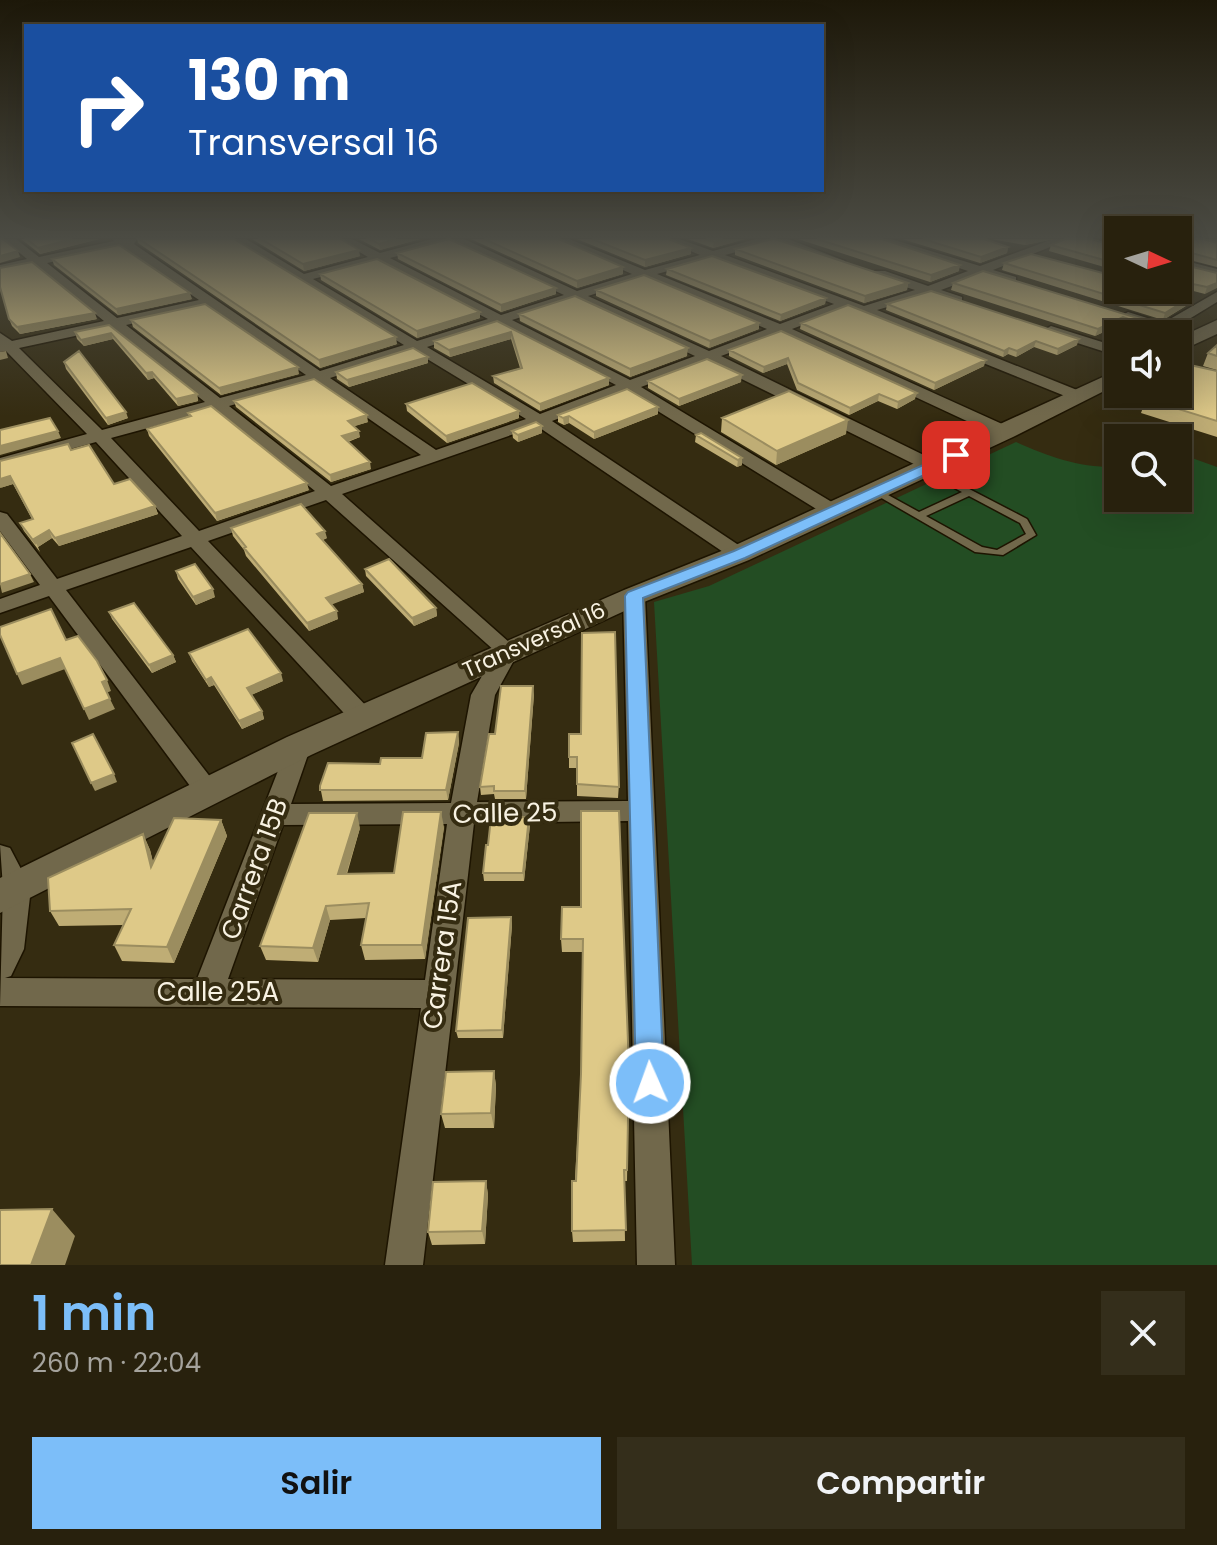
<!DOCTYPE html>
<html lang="es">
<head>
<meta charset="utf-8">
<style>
  :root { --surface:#28210d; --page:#342e1b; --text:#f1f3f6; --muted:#a5a39d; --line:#443e2e; --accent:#7cbef9 }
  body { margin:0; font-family:Poppins,sans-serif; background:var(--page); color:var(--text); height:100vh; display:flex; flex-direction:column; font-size:30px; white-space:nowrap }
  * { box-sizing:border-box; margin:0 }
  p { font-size:26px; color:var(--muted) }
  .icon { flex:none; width:44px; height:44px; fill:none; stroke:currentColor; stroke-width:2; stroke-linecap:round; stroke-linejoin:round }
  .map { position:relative; height:1265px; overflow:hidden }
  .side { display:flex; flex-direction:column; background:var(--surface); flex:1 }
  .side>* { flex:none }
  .guide { position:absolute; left:24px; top:24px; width:800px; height:168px; border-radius:0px; box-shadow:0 8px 32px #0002,0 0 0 2px var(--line); background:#1a4fa0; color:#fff; overflow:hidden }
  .needle { width:52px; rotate:94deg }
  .tools { position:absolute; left:1104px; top:216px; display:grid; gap:16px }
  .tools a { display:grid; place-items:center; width:88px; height:88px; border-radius:0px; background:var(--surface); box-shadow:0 8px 32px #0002,0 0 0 2px var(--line); font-size:40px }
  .pin { position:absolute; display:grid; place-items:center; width:68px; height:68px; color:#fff; margin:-34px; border-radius:16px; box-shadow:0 4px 12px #0006 }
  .me { position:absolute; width:88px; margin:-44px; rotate:358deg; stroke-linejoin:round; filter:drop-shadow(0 0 6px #0008) }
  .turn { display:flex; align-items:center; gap:28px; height:168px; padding:0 32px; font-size:36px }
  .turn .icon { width:104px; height:104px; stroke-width:2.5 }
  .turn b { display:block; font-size:56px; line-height:68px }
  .round { display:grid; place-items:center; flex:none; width:84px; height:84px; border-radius:0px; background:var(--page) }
  .headline { display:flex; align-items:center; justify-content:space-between; height:136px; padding:0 32px }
  h1 { font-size:48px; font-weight:600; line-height:60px; color:var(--accent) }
  .primary-button { display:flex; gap:16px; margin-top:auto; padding:16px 32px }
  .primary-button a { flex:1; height:92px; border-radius:0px; background:var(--accent); color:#111; font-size:32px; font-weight:600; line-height:92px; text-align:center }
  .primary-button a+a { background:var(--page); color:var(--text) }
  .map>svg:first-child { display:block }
  .green { fill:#234d23 }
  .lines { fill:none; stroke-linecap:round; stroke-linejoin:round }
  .lane-casing { stroke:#1d1400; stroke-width:3 }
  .street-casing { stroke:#1d1400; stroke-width:3 }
  .secondary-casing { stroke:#1d1400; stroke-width:3 }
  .lane { fill:#71684b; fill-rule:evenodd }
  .street { fill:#71684b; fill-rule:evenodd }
  .secondary { fill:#71684b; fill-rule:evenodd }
  .wall { fill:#bfad75 }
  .shaded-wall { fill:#9b8d5f }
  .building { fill:#dec988; stroke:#9b8d5f; stroke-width:2 }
  .route { fill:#7cbef9; stroke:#517ca2; stroke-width:2 }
  .labels { text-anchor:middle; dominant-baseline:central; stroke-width:8; stroke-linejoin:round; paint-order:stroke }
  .street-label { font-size:22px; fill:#f8f2e2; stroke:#352c11 }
  .near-street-label { font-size:26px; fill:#f8f2e2; stroke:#352c11 }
</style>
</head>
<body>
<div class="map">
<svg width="1217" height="1265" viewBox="0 0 1217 1265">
  <rect width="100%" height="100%" fill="#352c11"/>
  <path class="green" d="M1016,442C1050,457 1080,468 1118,467V498H1178V453L1217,467V1265H692L654,602L709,586Z"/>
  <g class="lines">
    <defs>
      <path id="lane" d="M925,466L1027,519L1036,535L1003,555L975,552L871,492L876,489L879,490L919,512L962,492L922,471L921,469ZM969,496L1020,523L1026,534L997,550L982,547L926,516Z"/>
      <path id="street" d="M3,239H16L39,257L114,241L112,239H137L134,244L320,371L404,345L231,239H246L304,274L368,257L337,239H352L380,253L432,239H464L577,291L632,274L552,239H569L645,270L700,255L662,239H679L713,251L756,239H788L845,261L835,264L773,242L725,255L864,306L915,290L875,277V271H885L928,286L968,271L872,239H891L980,266L1053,239H1070L993,270L1016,277V283L981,275L941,290L962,297V303L929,295L877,310L1082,392V398H1070L847,308L792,329L1011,428L1013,432L1011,436H999L780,334L721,356L938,462L941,466L938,470H926L707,362L641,387L840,507L842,511L840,515H826L627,392L552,421L746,550L749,554L746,558H732L537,426L342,494L519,651L495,695L477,802L628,801L623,596L634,590L645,596L675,1265H637L628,821L474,823L423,1265H385L421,1008L0,1006L3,888L0,845L10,848L31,888L24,949L11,976L5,978L197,979L290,740L299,737L308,740L311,746L291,804L451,803L471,695L496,652L326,500L208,541L372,712L375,718L372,724L363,727L354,724L191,547L66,590L221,791L217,798L208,801L199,798L49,596L0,613V599L40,585L0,531V512L7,514L57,579L182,536L96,442L0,468V458L87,434L6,351L0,352V333L12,341L104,321L35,265L0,273V265L27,259ZM450,242L564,295L501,315L390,258ZM121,247L199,300L117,318L47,263ZM712,259L834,304L780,324L657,274ZM378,262L488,319L417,341L313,279ZM644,278L767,329L709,351L588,296ZM575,300L695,356L630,380L512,320ZM207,307L306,375L220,398L126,325ZM498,324L616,385L540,414L427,347ZM112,328L205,402L102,430L19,348ZM414,351L526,419L436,450L330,378ZM316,382L421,455L331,486L229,406ZM214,410L315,491L199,531L111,438ZM447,824L425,980L228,979L283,825Z
        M1196,239H1217V247L1198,242Z
        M1178,259L1217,269V277L1178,267Z
        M1217,292V302L1176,327L1200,334V340H1190L1121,316L1128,312L1163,323Z
        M1051,326L1118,347V356L1046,333L1044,330Z
        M1178,363L1217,373V383L1178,373Z"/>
      <path id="secondary" d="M1217,320V334L1178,352V338Z
        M1118,370V384L1013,437L749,560L644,602L311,755L0,913V878L287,737L624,590L729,548Z"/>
    </defs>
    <use href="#lane" class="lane-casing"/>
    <use href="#street" class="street-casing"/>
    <use href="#secondary" class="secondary-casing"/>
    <use href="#lane" class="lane"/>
    <use href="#street" class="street"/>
    <use href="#secondary" class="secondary"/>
  </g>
  <path class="wall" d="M21,239H99L40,254Z
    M137,239H234L397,344L320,368L138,243Z
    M252,239H341L360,256L304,271Z
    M359,239H420L380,250Z
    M471,239H559L623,267V274L577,288Z
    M577,239H669L691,248V254L645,267Z
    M688,239H745L713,248Z
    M798,239H882L959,271L930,282Z
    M902,239H984L1008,247L1007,253L980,263Z
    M991,239H1054L1025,245Z
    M1178,239L1217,243V267L1178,257L1180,264L1217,273L1205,294L1178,287Z
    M1051,245L1118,247V271L1049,251Z
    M735,249L908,283L907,290L864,303L735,255Z
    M397,253L556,294L501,312L398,259Z
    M52,259L192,299L118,315L54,265Z
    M1004,263L1191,297L1189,304L1163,320L1002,270Z
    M667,269L826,298L825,304L780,321L666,275Z
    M320,274L480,318L417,338L321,280Z
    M953,283L1154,323L1151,331L1147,333L1121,324L1095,336L951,290Z
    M596,290L759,323V329L709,348L596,296Z
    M887,304L1077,345L1057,355L1034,347L1016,357L1008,354L1003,357L886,310Z
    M519,314L687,356L630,377L520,321Z
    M9,319H97L20,334L12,326Z
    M131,320L299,374L221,395L133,327Z
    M497,321L609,385L540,411L494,383L493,376L520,368L511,339L450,357L434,348V341Z
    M801,323L984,366L934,390L800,329Z
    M109,325L197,394L198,401L178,406L154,378L148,380L113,339L84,346L77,339L75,332Z
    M781,331L915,399L897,409L878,401L849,415L797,390L787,364L763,373L729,356V350Z
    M1217,345V370L1203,366L1208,353Z
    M428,357V363L349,387L337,379L336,372Z
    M64,362L128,418L108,425L66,369Z
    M1217,371V437L1141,413L1146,399Z
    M648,381L741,382L679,406L648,388Z
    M234,401L368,422L354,426L360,437L348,442L371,469L331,482L236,407Z
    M406,404L519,411V418L447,443L407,411Z
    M658,407V414L594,439L569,423L564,425L558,422V415Z
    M188,413L309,490L217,521L149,436L147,429L189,416Z
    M722,418L846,434L776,465L721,432Z
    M512,431L542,433L518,442L513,438Z
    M696,435L742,458V465L737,467L695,442Z
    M71,450L114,484L155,506L158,514L59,546L52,538L38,547L40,552L24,531L20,523L32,519L13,484L0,488Z
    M231,528L327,538L323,540L362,584L364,592L331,604L338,619L309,631L246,556L244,550L233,536Z
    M365,569L436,608L437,616L414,626L366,576Z
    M176,571L215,597L196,605L178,579Z
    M109,612L173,655L176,662L152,673L112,619Z
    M189,653L283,681L251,695L262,711L264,719L242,729L214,685L209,687L192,661Z
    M534,694L526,799H495L494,794L481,795L480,787L495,734Z
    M458,732L459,743L448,800L323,801L320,786L380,764L422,758Z
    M569,734L619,784L618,798L577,796V768H569Z
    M529,817L530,825L524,881H484L483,873L488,845Z
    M221,820L227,836L174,963L122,961L114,945L123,925L59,926L50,911L143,834L150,850L153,862Z
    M444,827L425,959L365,960L361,945L366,918L330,920L318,962L266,960L260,946L360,828L347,874L394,873Z
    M581,907L629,1068L627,1181H624L625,1241L573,1242L572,1231L581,1074L583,952H562L561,939Z
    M511,917L512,925L503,1038H458L456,1031Z
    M494,1071L496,1086L494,1128H445L441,1114Z
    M486,1181L488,1195L485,1244L432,1245L428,1232Z"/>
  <path class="shaded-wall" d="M72,239H99L40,254L38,248Z
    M396,239H420L380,250L379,244Z
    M723,239H745L713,248L714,242Z
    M1027,239H1054L1025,245Z
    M1008,247L1007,253L980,263L981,257Z
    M691,248V254L645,267V260Z
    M359,250L360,256L304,271L303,264Z
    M18,251L20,257L0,263V256Z
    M960,265L959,271L930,282L931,275Z
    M623,267V274L577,288V281Z
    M908,283L907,290L864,303L865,296Z
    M1217,283V288L1205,294L1207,287Z
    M556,288V294L501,312V305Z
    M190,293L192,299L118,315L116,309Z
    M1191,297L1189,304L1163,320L1165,313Z
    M826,298L825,304L780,321L781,315Z
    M480,312V318L417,338V331Z
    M95,313L97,319L20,334L17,327Z
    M1123,317L1121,324L1095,336L1098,329Z
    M759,323V329L709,348L710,341Z
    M1154,323L1151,331L1147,333L1149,326Z
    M511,332V339L450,357L449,350Z
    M111,333L113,339L84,346L81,340Z
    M396,337L397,344L320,368L319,360Z
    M1079,339L1077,345L1057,355L1058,349Z
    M1036,341L1034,347L1016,357L1017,351Z
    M688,348L687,356L630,377V369Z
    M1009,348L1008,354L1003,357L1004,351Z
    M6,351L8,358L0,360V352Z
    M428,357V363L349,387L347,380Z
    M788,358L787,364L763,373L764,367Z
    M986,360L984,366L934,390L935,383Z
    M298,367L299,374L221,395L219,388Z
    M152,372L154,378L148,380L146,373Z
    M742,375L741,382L679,406V399Z
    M609,378V385L540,411V404Z
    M917,393L915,399L897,409L898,402Z
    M197,394L198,401L178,406L176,399Z
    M879,394L878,401L849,415L850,408Z
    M658,407V414L594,439V432Z
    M519,411V418L447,443L446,436Z
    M126,412L128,418L108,425L106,418Z
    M367,415L368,422L349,428L348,421Z
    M569,416V423L564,425L563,418Z
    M848,420L846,434L776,465L777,451Z
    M542,426V433L518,442V435Z
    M58,431L61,438L0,455V446Z
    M359,431L360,437L343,443L342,436Z
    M742,458V465L737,467L738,460Z
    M370,462L371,469L331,482L330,475Z
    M10,476L13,484L0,488V479Z
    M307,483L309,490L217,521L215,513Z
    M155,506L158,514L59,546L55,538Z
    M49,530L52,538L38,547L34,539Z
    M325,531L327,538L319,541L317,534Z
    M30,574L34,582L2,593L0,584Z
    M362,584L364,592L328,606L326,598Z
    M213,589L215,597L196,605L193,597Z
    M436,608L437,616L414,626L412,618Z
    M337,611L338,619L309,631L307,623Z
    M173,655L176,662L152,673L149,665Z
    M60,658L65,669L22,685L17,674Z
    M281,673L283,681L249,696L247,688Z
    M211,677L214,685L209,687L206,680Z
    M107,680L111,691L106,693L102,682Z
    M533,686L534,694L526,799L525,791Z
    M110,699L115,709L89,720L84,709Z
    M262,711L264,719L242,729L239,721Z
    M458,732L459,743L448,800L446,790Z
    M114,774L117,782L95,791L91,783Z
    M441,812L444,827L425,959L422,945Z
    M357,813L360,828L342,888L338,874Z
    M529,817L530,825L524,881L523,873Z
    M221,820L227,836L174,963L167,947Z
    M143,834L150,850L158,882L151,867Z
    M326,906L330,920L318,962L313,948Z
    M511,917L512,925L503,1038L502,1030Z
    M494,1071L496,1086L494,1128L491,1113Z
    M486,1181L488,1195L485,1244L482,1231Z
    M52,1209L75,1236L65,1265H31Z"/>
  <path class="building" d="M0,239H3L18,251L0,256Z
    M27,239H72L38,248Z
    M139,239H234L396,337L319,360Z
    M261,239H341L359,250L303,264Z
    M370,239H396L379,244Z
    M449,239L556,288L501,305L397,253Z
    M484,239H559L623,267L577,281Z
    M592,239H669L691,248L645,260Z
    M706,239H723L714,242Z
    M772,239H775L908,283L865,296L735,249Z
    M817,239H882L960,265L931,275Z
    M923,239H984L1008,247L981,257Z
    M1065,239H1091L1118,247V264L1051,245Z
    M1178,239H1203L1217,243V260L1181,250L1178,252Z
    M119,245L190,293L116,309L52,259Z
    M1031,254L1118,277V290H1168L1191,297L1165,313L1004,263Z
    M712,256L826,298L781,315L667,269Z
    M1178,256L1180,264L1217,273V283L1207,287L1178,281Z
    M377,259L480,312L417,331L320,274Z
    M32,262L95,313L17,327L9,319L0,287V268Z
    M983,271L1154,323L1149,326L1123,317L1098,329L953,283Z
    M644,275L759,323L710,341L596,290Z
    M931,291L1079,339L1058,349L1036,341L1017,351L1009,348L1004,351L887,304Z
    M575,296L688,348L630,369L519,314Z
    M205,304L298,367L219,388L131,320Z
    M848,305L986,360L935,383L801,323Z
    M497,321L609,378L540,404L493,376L522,368L511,332L449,350L434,341Z
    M109,325L197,394L176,399L152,372L146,373L111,333L81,340L75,332Z
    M781,331L917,393L898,402L879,394L850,408L798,383L788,358L764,367L729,350Z
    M1217,345V356L1208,353Z
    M413,348L428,357L347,380L336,372Z
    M79,351L126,412L106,418L64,362Z
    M707,359L742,375L679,399L648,381Z
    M1190,365L1217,371V421L1146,399L1153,394H1178V374Z
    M314,379L367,415L348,421L359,431L342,436L370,462L330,475L234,401Z
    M472,383L519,411L446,436L406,404Z
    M627,389L658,407L594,432L569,416L563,418L558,415Z
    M789,391L848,420L777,451L722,418Z
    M211,406L307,483L215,513L147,429L191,416L188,413Z
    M50,418L58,431L0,446V430Z
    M536,422L542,426L518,435L512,431Z
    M701,433L742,458L738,460L696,435Z
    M68,444L71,450L89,445L114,484L130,479L155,506L55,538L49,530L34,539L36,544L20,523L33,519L10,476L0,479V461Z
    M301,504L325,531L317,534L362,584L326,598L337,611L307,623L244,548L246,547L231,528Z
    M0,533L30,574L0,584Z
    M389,559L436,608L412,618L365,569Z
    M195,564L213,589L193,597L176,571Z
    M134,603L173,655L149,665L109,612Z
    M51,609L66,640L78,636L97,661L107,680L102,682L110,699L84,709L60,658L17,674L0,635V627Z
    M248,629L281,673L247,688L262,711L239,721L211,677L206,680L189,653Z
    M615,632L619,787L577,784V757H569V734H581L582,633Z
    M501,686H533L525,791H494V786L480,787L489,734H495Z
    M458,732L446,790H320V786L328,763L380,764L381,758H422L426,733Z
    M93,734L114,774L91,783L72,743Z
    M581,811H619L629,1068L627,1170H624L626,1230L572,1231V1181H576L581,1074L583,939H561L562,907H581Z
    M403,812H441L422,945H361L369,903L326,906L313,948L260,946L309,813H357L338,874L394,873Z
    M529,817L523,873H483L486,845H488L491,818Z
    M174,818L221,820L167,947L114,945L131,909L50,911L48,878L143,834L151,867Z
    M511,917L502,1030L456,1031L468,918Z
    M494,1071L491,1113L441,1114L446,1072Z
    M486,1181L482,1231L428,1232L433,1182Z
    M52,1209L31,1265H0V1210Z"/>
  <linearGradient id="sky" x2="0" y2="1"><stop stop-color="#1d1809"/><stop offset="0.57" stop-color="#4b4b43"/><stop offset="1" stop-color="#4b4b43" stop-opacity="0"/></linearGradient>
  <rect width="1217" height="416" fill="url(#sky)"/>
  <path class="route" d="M956,450L961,452V458L745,558L643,598L664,1083L660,1093L650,1097L640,1093L636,1083L625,596L628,592L734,551Z"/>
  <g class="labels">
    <g class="street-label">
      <text transform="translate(534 640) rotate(-24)">Transversal 16</text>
    </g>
    <g class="near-street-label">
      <text transform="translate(505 813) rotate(-1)">Calle 25</text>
      <text transform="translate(254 869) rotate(-70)">Carrera 15B</text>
      <text transform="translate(442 955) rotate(-82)">Carrera 15A</text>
      <text x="218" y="992">Calle 25A</text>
    </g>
  </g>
</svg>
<div class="tools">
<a><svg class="needle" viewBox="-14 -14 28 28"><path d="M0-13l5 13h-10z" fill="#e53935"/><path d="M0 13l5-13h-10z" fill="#a5a39d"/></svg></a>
<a><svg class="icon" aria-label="sound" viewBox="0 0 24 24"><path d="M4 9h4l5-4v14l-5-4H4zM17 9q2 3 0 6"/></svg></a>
<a><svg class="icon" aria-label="search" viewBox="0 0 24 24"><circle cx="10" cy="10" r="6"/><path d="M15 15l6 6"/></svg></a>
</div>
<div class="pin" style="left:956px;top:455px;background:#d93025"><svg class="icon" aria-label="arrive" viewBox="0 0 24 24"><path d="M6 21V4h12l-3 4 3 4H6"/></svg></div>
<svg class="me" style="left:650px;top:1083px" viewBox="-20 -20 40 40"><circle r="17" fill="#7cbef9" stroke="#fff" stroke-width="3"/><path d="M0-11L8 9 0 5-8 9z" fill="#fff"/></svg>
<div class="guide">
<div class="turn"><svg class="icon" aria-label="right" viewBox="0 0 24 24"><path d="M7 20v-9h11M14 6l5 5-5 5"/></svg><div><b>130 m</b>Transversal 16</div></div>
</div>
</div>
<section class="side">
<div class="headline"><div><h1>1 min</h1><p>260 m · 22:04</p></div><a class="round"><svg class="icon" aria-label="close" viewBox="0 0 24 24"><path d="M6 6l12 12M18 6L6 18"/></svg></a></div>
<div class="primary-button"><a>Salir</a><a>Compartir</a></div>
</section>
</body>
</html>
